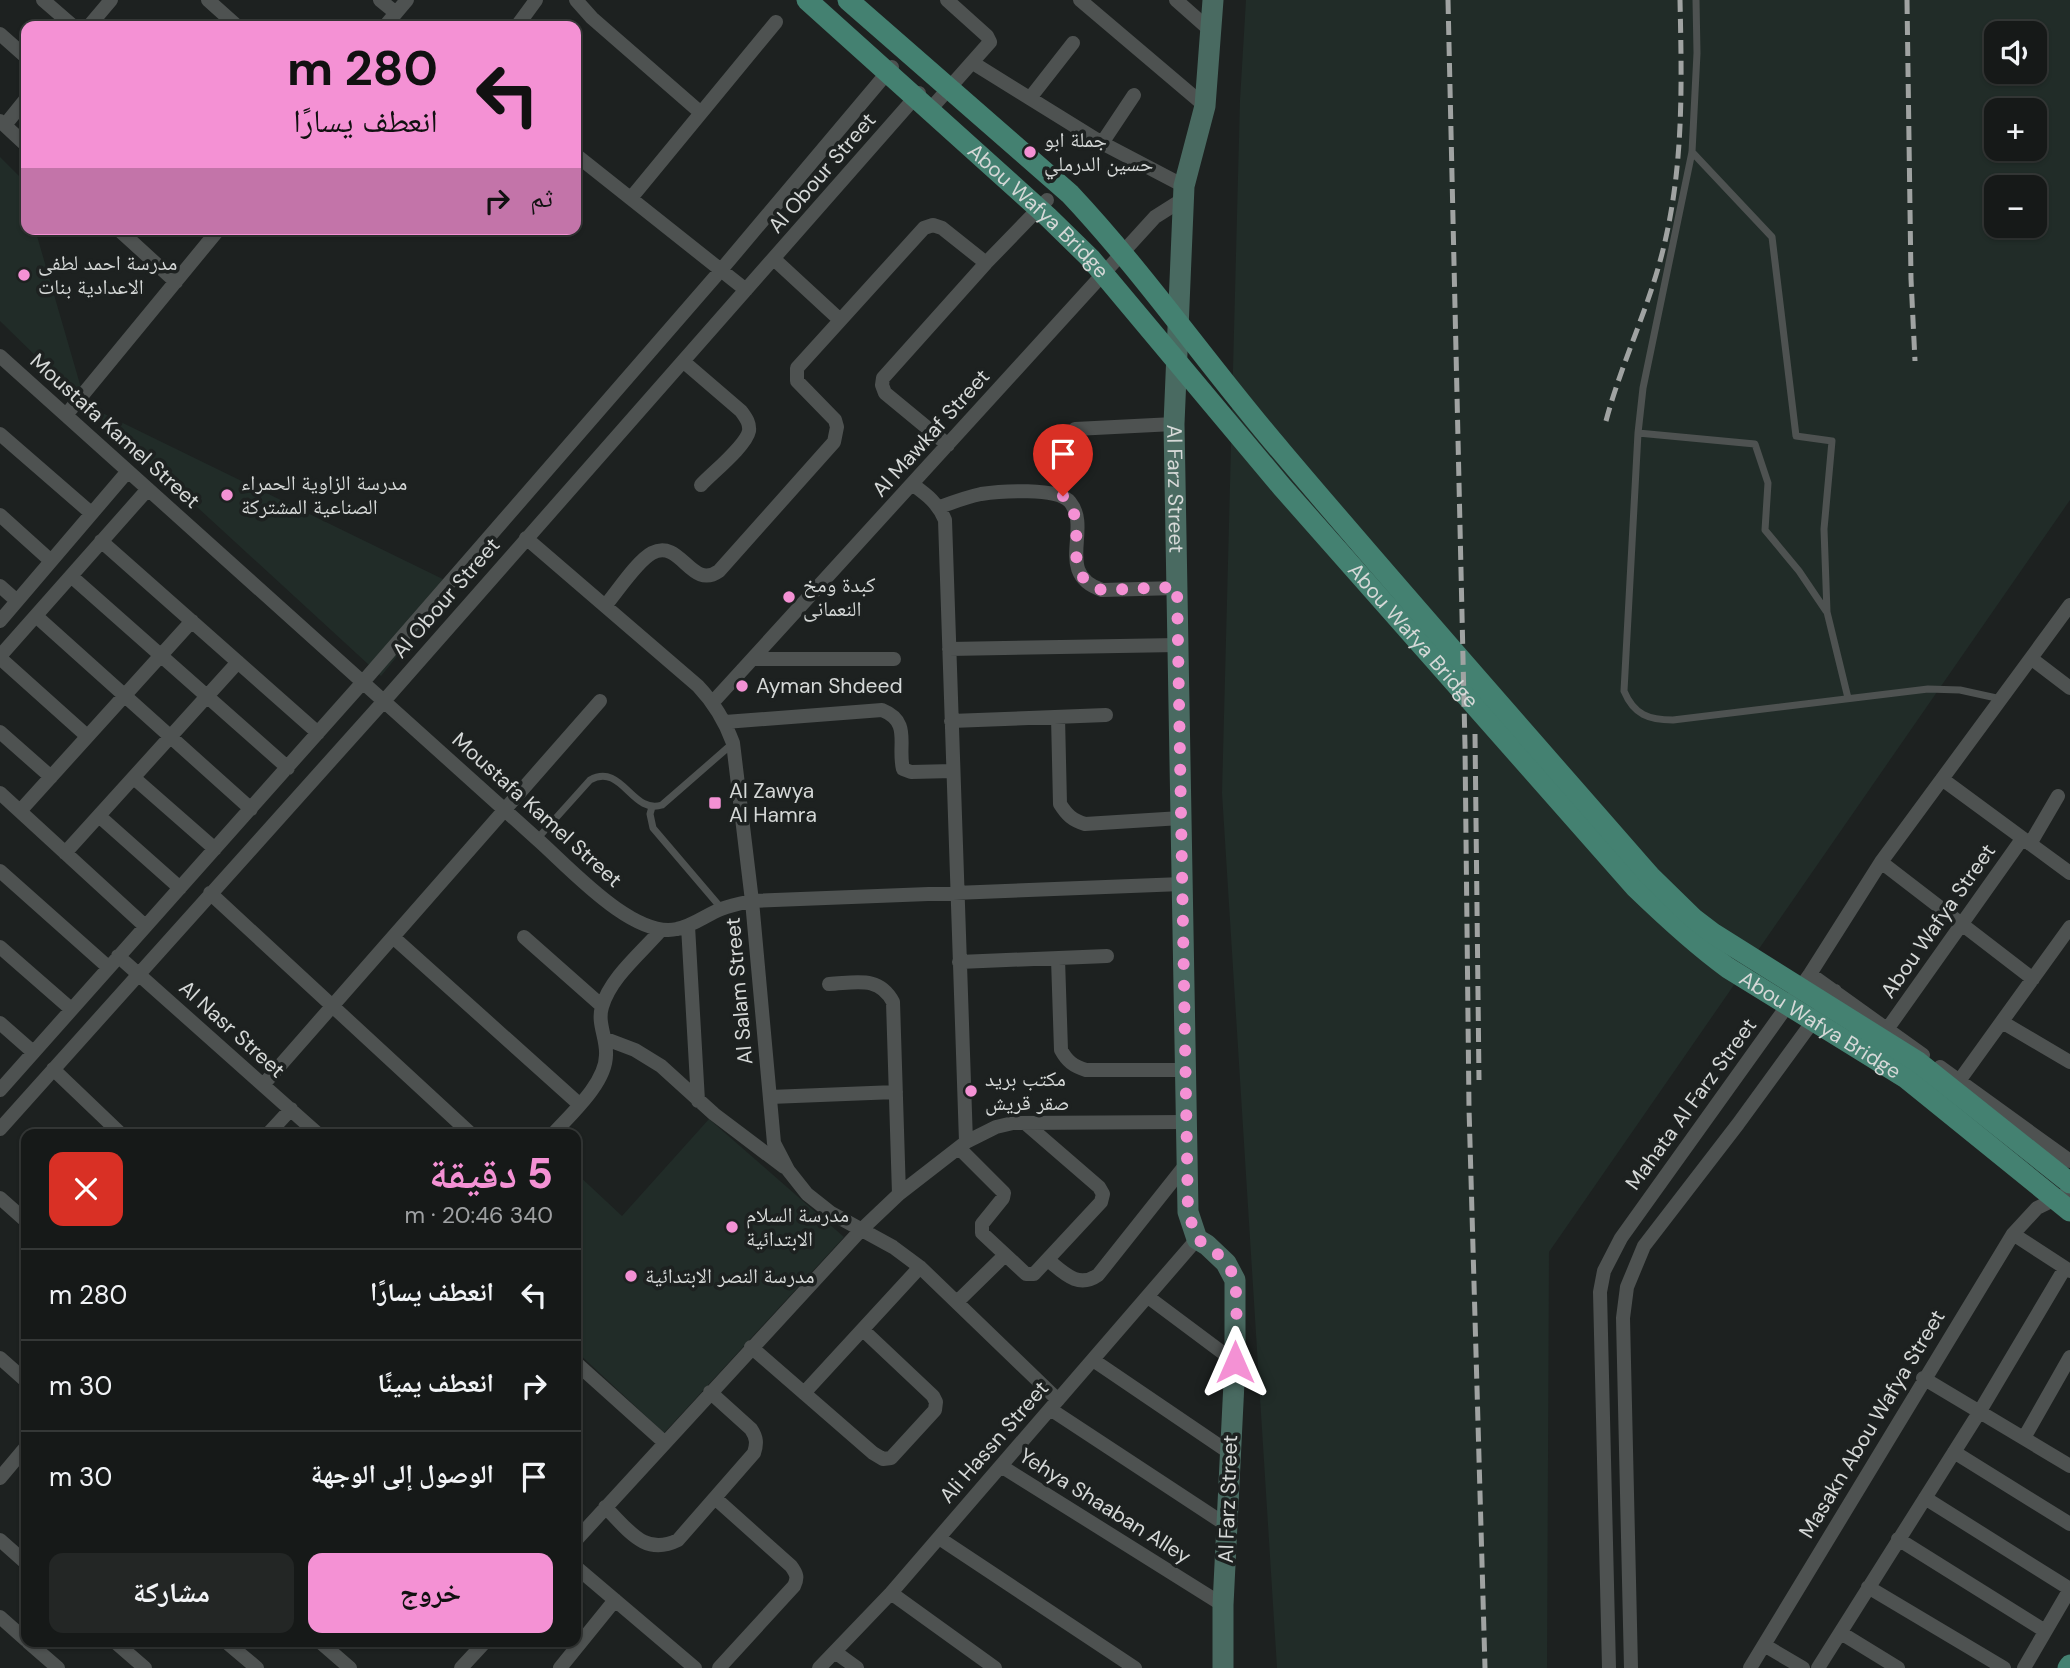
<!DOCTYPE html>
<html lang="ar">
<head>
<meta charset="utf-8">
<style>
  :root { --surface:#161918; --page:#232625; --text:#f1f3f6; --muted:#9ea0a2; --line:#353837; --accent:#f491d4 }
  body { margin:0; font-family:"DM Sans","Noto Naskh Arabic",sans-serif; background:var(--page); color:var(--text); direction:rtl; height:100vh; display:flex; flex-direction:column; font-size:26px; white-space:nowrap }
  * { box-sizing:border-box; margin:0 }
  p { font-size:23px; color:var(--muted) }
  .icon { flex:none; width:38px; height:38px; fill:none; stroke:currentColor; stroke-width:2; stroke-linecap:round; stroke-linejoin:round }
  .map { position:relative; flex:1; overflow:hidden; direction:ltr }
  .details { position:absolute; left:21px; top:1129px; width:560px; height:518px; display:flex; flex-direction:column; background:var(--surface); border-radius:14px; box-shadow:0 2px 5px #0004,0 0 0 2px var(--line); direction:rtl }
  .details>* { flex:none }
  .hud { position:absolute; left:21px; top:21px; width:560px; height:214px; border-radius:14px; box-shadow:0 2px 5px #0004,0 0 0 2px var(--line); direction:rtl; background:#f491d4; color:#111; overflow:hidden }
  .fabs { position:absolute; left:1984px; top:21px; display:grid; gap:14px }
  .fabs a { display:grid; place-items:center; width:63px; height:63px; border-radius:14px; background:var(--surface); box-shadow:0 2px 5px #0004,0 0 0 2px var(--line); font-size:35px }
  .pin { position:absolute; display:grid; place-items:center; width:60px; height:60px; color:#fff; margin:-72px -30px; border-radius:50% 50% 50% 0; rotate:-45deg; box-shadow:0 0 7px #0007 }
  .pin .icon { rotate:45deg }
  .me { position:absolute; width:77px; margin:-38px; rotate:0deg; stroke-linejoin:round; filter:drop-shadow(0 0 5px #0008) }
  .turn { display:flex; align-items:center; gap:24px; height:147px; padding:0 28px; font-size:32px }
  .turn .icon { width:91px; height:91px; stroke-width:2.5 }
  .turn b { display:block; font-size:49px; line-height:60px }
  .then { display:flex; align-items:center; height:66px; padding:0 28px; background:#0003; gap:14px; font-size:26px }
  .round { display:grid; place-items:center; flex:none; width:74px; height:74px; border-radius:14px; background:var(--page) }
  .head { display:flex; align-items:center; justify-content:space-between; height:119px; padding:0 28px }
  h1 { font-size:42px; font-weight:800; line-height:52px; color:var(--accent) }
  .cta { display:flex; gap:14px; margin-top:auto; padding:14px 28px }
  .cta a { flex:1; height:80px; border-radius:14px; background:var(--accent); color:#111; font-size:28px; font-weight:800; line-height:80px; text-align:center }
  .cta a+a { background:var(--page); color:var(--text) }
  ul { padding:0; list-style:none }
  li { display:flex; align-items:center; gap:21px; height:91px; padding:0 28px; border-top:2px solid var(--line) }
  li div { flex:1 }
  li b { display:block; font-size:26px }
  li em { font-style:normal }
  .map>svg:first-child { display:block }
  .built { fill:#212c28; fill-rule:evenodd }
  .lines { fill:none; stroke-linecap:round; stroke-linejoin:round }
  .lane { stroke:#4e5251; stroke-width:7 }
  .street { stroke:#4e5251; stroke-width:14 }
  .secondary { stroke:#496a61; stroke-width:21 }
  .primary { stroke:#448171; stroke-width:21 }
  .rail { stroke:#a0a3a2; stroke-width:5; stroke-dasharray:14 7; stroke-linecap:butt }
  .route { stroke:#f491d4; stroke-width:12; stroke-dasharray:0 21.6 }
  .poi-dot { fill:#f491d4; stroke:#1d2120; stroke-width:2.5 }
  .labels { text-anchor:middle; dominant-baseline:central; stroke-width:7; stroke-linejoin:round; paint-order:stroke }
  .poi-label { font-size:21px; fill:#d5d8d7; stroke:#1d2120; text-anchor:start }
  .street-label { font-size:21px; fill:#d5d8d7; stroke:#1d2120 }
</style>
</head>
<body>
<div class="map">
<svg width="2070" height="1668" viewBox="0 0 2070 1668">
  <rect width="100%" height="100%" fill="#1d2120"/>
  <path class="built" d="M1246,0H2070V500L1549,1252L1547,1668H1277L1222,793L1240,100ZM1997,33H2035V72H1997ZM1997,110H2035V149H1997ZM1997,187H2035V226H1997Z
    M0,157L20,177L26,197V229H35L86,405L455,585L381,676L86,405L0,321Z
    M709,1119L844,1237L664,1433L576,1351V1173L622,1216Z"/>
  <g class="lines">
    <path class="lane" d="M1696,0L1697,53L1692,152L1643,388L1638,433L1624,691C1634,715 1649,720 1673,720L1928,689L1960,690L2001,699
      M1692,152L1772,237L1796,436L1832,441L1824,529L1827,612L1848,698
      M1638,433L1755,444L1768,483L1765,530L1799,571L1826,611
      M652,807L650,814L653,828L722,909
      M537,839L590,780C622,762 632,815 662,805L732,744"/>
    <path class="street" d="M43,0L73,26
      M208,0L237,26
      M380,0L396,13
      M576,0L592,18L701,113
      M1080,0L1205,106
      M1176,0L1211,31
      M89,26L111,0
      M385,26L407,0
      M517,26L536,0
      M0,34L26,57
      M973,63L1102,143L1184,186
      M1030,98L1073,43
      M935,104L990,42L987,36L947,0
      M0,121L26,145
      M5,125L26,99
      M1102,143L1134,95
      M576,155L746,290
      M631,198L776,22
      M118,229L176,282
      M774,259L840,320
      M0,356L537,839C569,867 633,939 677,929C693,926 706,915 721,909C731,905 742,903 752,901L1182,884
      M684,362L741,411C746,418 750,423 749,431C746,446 712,473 701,485
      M66,415L219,229
      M1075,429L1174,424
      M0,434L91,513
      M948,445L885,393L882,385L883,378L986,263L1047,200
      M912,484C927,495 938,503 945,520L966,1142
      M940,507C953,502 967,497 981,494C999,491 1058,487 1070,502C1092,529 1054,574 1102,590L1177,588
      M0,515L51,561
      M526,538L698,686C715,704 725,721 733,743L752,901L774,1143L788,1170L807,1194L831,1213L893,1247L920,1267L1058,1400
      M101,541L318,733
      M71,576L288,768
      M0,586L17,601
      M605,606C617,592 637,561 652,553C681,538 691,591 719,571L834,442L837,427L835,420L797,381V368L924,228L933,225L942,228L986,263
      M36,616L251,809
      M0,621L128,471
      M949,649L1178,645
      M0,656L148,489
      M0,658L87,736
      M753,659H894
      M2032,659L2070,688
      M713,702L1155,217L1185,198
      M1058,717L1060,804C1067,815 1072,820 1085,824L1181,818
      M951,721L1106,715
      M725,722L882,710C912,722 897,745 903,769L911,772L953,771
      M0,732L51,777
      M134,778L215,849
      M1942,779L2070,873
      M0,793L145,926
      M20,811L192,621
      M99,816L180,888
      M2030,844L2058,796
      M65,853L238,662
      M1881,862L2033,979
      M0,871L108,967
      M210,893L471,1134
      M688,926L698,1101
      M393,937L579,1104
      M524,937L602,1006
      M0,947L71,1009
      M118,956L318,1134
      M1058,959L1061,1050C1067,1061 1073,1066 1086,1070H1186
      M959,962L1107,956
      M1810,974L1923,1055
      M829,984C855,983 879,975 893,1002L899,1194
      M2002,1022L2070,1062
      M0,1023L33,1052
      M1888,1028L2022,839
      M606,1039L635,1050L661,1066L714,1114L784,1167
      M1940,1067L2070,1161
      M53,1069L121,1134
      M1959,1081L2070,927
      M263,1085L600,701
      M0,1090L363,682L721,270L892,67
      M770,1097L896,1092
      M0,1129L384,701L919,93
      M268,1134L291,1109
      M553,1134C571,1114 606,1083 606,1055C607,1038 597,1023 602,1007C610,978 641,953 661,930
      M959,1148L1004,1193L1003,1198L982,1224V1233L1026,1274H1034L1101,1202L1103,1194L1099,1187L1025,1123
      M0,1198L26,1221
      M2013,1234L2070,1271
      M1048,1260C1064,1273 1078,1289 1098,1275L1187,1163
      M1148,1297L1235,1362
      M957,1302L1004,1256
      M751,1347L873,1453L883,1459L891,1458L935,1410L936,1402L933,1396L863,1330
      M0,1358L26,1381
      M1093,1360L1230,1453
      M576,1363L664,1442
      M1923,1378L2070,1466
      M804,1393L920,1267
      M1050,1409L1228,1526
      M2024,1438L2070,1357
      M1954,1452L2070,1524
      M1001,1466L1223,1605
      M0,1478L26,1447
      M715,1498L791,1566C797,1574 798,1578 794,1586L719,1668
      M1925,1498L2070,1589
      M605,1507C628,1529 644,1557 678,1540L754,1453C757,1444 757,1438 751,1429L710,1392
      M939,1538L1135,1668
      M1898,1539L2045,1631
      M0,1540L26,1563
      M576,1540L860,1231L899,1194L966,1142L996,1127L1013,1123L1187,1122
      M576,1567L695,1668
      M1868,1587L2004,1668
      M891,1593L995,1668
      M0,1617L26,1640
      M1841,1633L1898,1668
      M28,1642L58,1668
      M115,1642L145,1668
      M226,1642L257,1668
      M320,1642L350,1668
      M1764,1645L1803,1668
      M835,1652L857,1668
      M461,1668L485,1642
      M560,1668L615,1600
      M819,1668L891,1593L1197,1239
      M1609,1668L1600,1292L1604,1271L1621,1238L1810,974L1881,862L2070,605
      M1631,1668L1623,1318L1627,1287L1644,1246L1738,1124L1835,991
      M1750,1668L2013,1234L2037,1208L2070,1192
      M1818,1668L1980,1411L2065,1268
      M2024,1668L2070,1589"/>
    <path class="secondary" id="s1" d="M1213,0L1205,106L1184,186L1174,424L1188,1212L1197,1239L1207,1245L1226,1263L1235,1280V1362L1223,1605V1668"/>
    <g class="primary">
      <path id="s2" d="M807,0L1048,217L1091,259L1282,487L1636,888C1665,916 1695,944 1728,968L1906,1078L2070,1211"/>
      <path d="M848,0L1070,194C1146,275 1209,367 1282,452C1403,595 1527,735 1650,876L1693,918L1714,934L1918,1062L2070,1183"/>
      <path d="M2068,1668L2070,1665"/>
    </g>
    <path class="rail" d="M1448,0L1465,746L1469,1108L1485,1668
      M1907,0L1911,279L1915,361
      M1606,421C1620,368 1644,318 1659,265C1684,176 1682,91 1680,0
      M1475,734L1479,1080"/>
  </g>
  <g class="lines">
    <path class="route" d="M1063,496C1094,524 1054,574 1102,590L1177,587L1188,1212L1197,1239C1212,1248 1230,1262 1234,1279C1239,1298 1235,1341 1235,1362"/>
  </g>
  <g class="poi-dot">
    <circle cx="1030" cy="152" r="7"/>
    <circle cx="24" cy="275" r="7"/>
    <circle cx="227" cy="495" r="7"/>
    <circle cx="789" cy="597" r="7"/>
    <circle cx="742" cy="686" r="7"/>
    <rect x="708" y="796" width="14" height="14" rx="3.5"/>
    <circle cx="971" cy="1091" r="7"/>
    <circle cx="732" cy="1227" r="7"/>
    <circle cx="631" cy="1276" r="7"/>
  </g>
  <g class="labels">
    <g class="poi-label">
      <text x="1044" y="140">جملة ابو<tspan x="1044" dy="24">حسين الدرملي</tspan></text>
      <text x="38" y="263">مدرسة احمد لطفى<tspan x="38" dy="24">الاعدادية بنات</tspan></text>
      <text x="241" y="483">مدرسة الزاوية الحمراء<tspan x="241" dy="24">الصناعية المشتركة</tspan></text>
      <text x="803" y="585">كبدة ومخ<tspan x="803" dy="24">النعمانى</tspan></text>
      <text x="756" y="686">Ayman Shdeed</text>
      <text x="729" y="791">Al Zawya<tspan x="729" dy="24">Al Hamra</tspan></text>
      <text x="985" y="1079">مكتب بريد<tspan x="985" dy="24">صقر قريش</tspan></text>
      <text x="746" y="1215">مدرسة السلام<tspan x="746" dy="24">الابتدائية</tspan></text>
      <text x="645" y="1276">مدرسة النصر الابتدائية</text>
    </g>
    <g class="street-label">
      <text transform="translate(822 173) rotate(-49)">Al Obour Street</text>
      <text stroke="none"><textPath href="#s2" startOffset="313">Abou Wafya Bridge</textPath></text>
      <text transform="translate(115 431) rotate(42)">Moustafa Kamel Street</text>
      <text transform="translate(931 433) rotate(-48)">Al Mawkaf Street</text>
      <text stroke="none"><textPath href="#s1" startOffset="492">Al Farz Street</textPath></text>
      <text transform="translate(446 598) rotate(-49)">Al Obour Street</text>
      <text stroke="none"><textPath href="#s2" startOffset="880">Abou Wafya Bridge</textPath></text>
      <text transform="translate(537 810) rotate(42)">Moustafa Kamel Street</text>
      <text transform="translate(1938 921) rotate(-55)">Abou Wafya Street</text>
      <text transform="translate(739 991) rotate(-95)">Al Salam Street</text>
      <text stroke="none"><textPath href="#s2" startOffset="1447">Abou Wafya Bridge</textPath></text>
      <text transform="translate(232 1029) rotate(42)">Al Nasr Street</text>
      <text transform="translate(1691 1104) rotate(-54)">Mahata Al Farz Street</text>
      <text transform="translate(1872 1424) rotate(-59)">Masakn Abou Wafya Street</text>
      <text transform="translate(994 1442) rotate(-49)">Ali Hassn Street</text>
      <text transform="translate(1228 1499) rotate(-88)">Al Farz Street</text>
      <text transform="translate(1105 1506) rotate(32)">Yehya Shaaban Alley</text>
    </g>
  </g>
</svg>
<div class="fabs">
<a><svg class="icon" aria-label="sound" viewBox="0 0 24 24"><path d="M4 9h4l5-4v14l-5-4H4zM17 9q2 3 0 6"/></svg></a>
<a>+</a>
<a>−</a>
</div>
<div class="pin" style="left:1063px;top:496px;background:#d93025"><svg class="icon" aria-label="arrive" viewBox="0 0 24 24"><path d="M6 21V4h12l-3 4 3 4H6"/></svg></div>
<svg class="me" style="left:1235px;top:1362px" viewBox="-20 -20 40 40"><path d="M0-17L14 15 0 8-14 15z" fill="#f491d4" stroke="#fff" stroke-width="4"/></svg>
<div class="hud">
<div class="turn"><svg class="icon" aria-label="left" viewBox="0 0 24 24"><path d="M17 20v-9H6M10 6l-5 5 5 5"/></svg><div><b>280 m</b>انعطف يسارًا</div></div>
<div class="then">ثم<svg class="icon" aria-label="right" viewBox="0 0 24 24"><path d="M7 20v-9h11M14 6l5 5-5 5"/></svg></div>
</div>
<section class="details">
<div class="head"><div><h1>5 دقيقة</h1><p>340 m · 20:46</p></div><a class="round" style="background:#d93025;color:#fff"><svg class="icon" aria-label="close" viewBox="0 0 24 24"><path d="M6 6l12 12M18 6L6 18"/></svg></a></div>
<ul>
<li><svg class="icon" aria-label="left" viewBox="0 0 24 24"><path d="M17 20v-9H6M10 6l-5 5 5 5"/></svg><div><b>انعطف يسارًا</b></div><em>280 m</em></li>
<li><svg class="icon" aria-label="right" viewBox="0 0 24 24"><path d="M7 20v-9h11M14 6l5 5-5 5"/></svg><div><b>انعطف يمينًا</b></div><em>30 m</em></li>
<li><svg class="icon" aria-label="arrive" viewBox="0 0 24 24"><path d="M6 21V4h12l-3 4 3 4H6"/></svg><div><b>الوصول إلى الوجهة</b></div><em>30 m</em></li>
</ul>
<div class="cta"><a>خروج</a><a>مشاركة</a></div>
</section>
</div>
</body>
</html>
